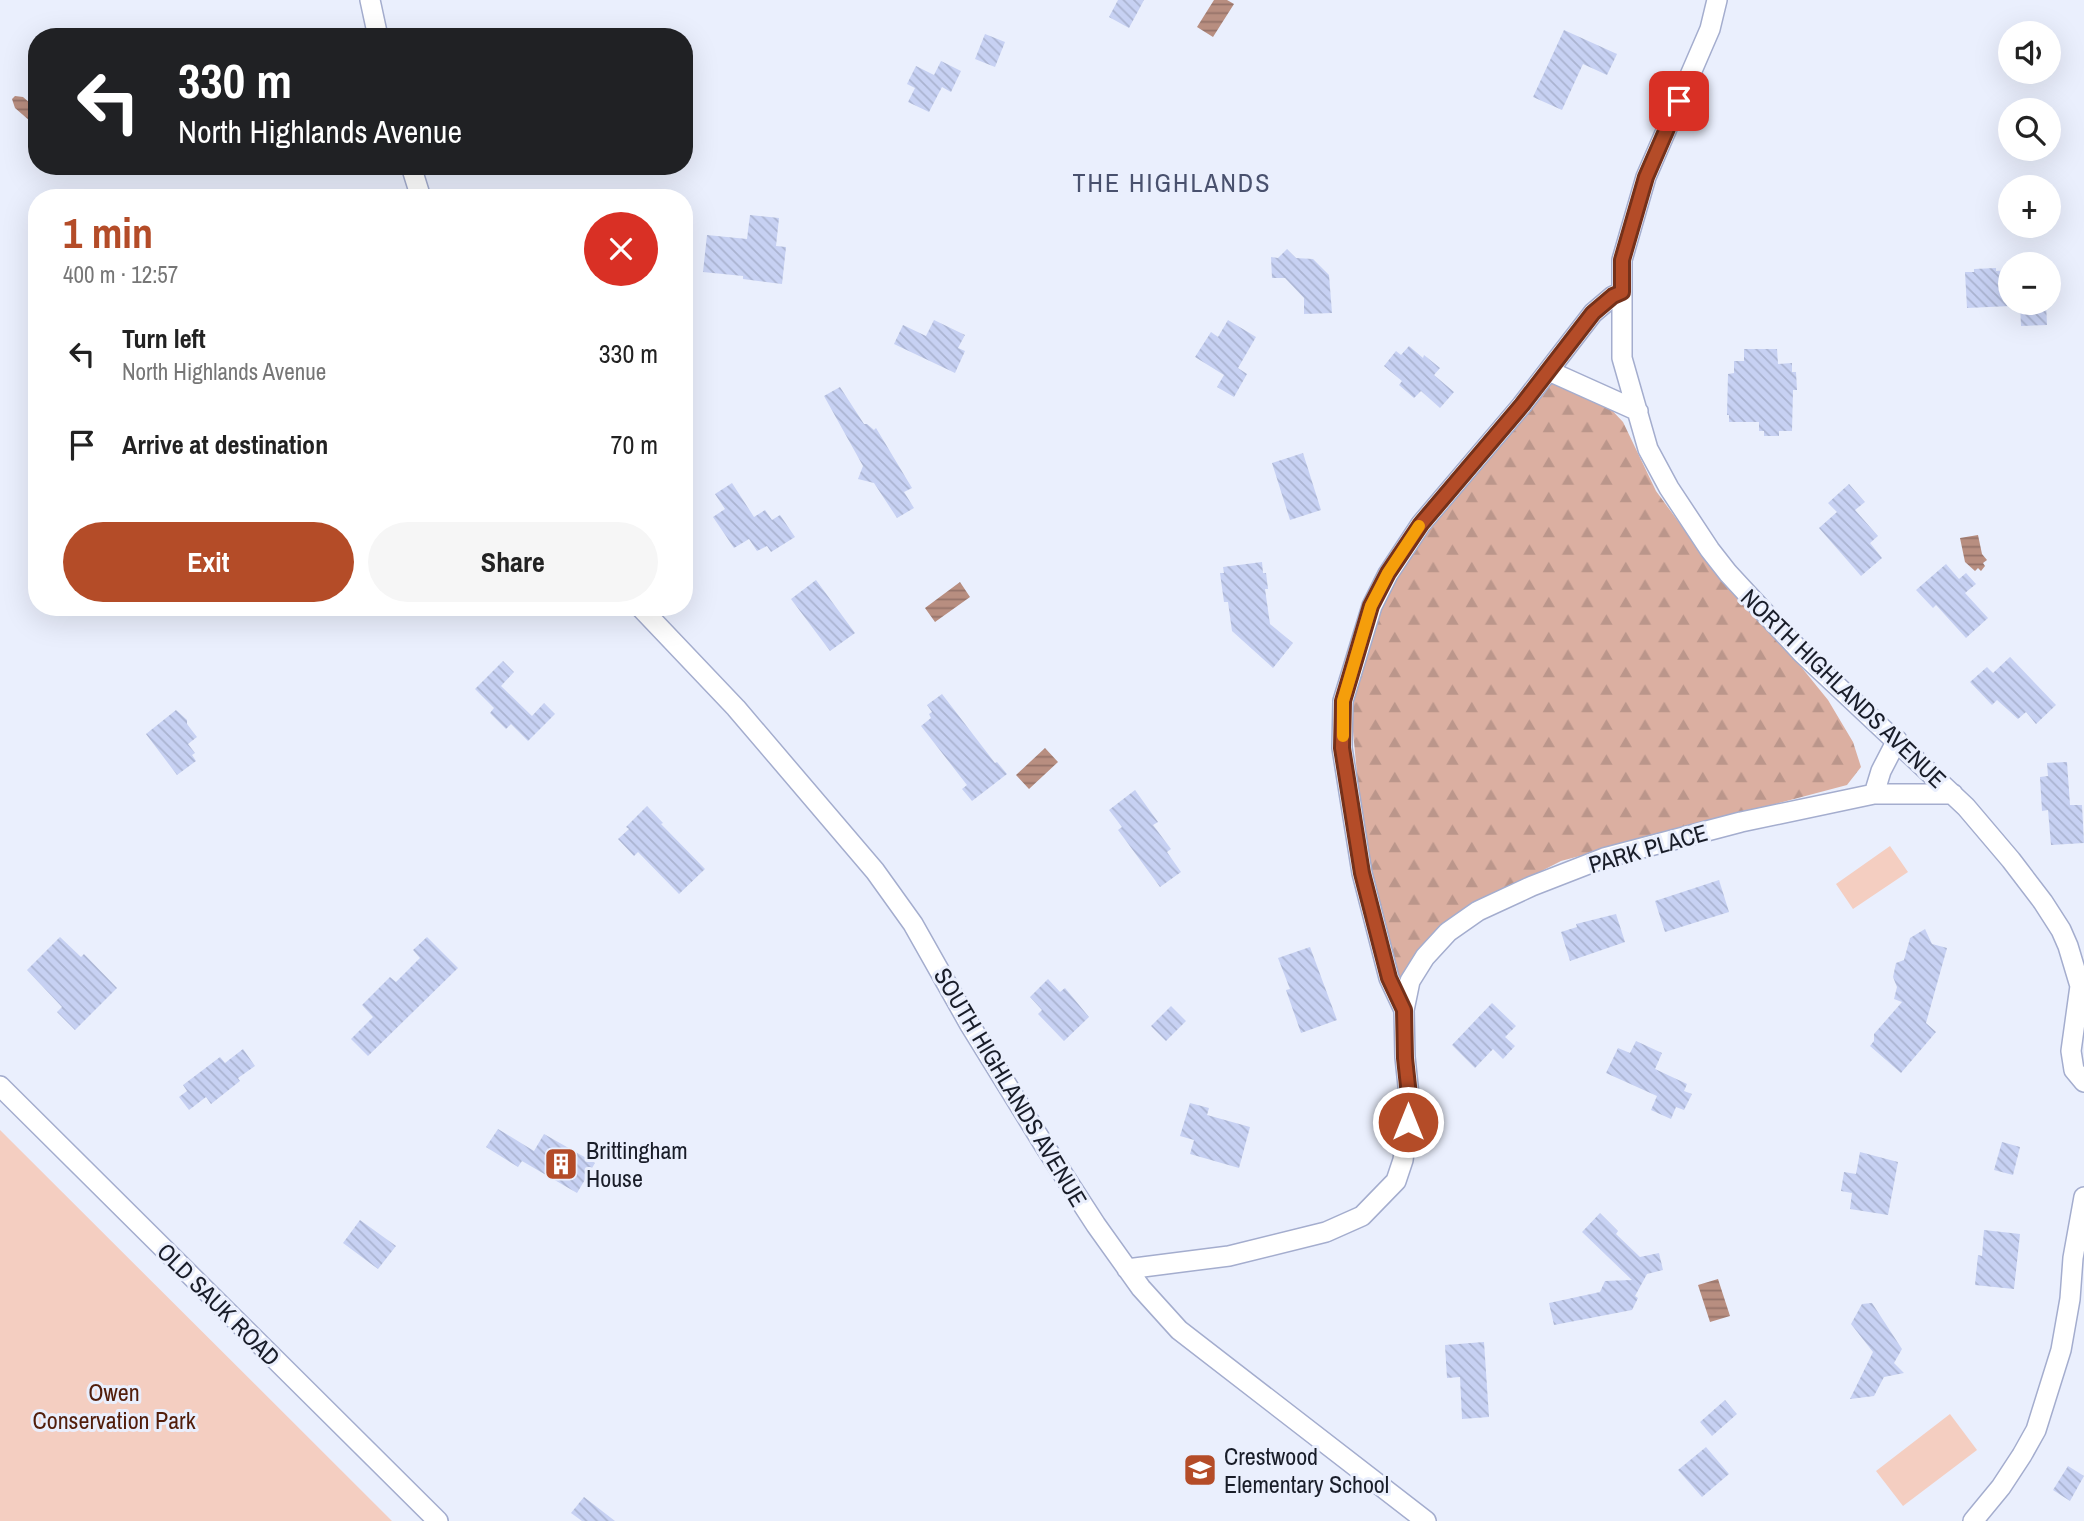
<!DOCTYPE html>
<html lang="en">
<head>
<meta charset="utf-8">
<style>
  :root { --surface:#fff; --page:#f6f6f6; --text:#222; --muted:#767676; --accent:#b44c28 }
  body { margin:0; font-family:"Archivo Narrow",sans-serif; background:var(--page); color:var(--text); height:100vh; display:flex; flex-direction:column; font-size:26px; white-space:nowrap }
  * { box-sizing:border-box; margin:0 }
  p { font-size:23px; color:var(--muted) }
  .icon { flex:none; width:38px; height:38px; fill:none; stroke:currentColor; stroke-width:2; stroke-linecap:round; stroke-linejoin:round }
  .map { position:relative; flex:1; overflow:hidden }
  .sheet { position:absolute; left:28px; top:189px; width:665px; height:427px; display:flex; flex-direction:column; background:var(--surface); border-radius:28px; box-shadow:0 7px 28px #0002 }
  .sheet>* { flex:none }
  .hud { position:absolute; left:28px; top:28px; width:665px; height:147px; border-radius:28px; box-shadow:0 7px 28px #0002; background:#202124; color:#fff; overflow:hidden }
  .controls { position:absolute; left:1998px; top:21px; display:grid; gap:14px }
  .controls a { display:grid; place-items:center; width:63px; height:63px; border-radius:50%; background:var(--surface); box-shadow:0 7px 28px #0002; font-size:35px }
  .pin { position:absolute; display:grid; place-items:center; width:60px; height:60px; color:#fff; margin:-30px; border-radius:14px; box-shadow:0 4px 10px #0006 }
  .me { position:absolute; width:77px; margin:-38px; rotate:0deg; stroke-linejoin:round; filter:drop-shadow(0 0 5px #0008) }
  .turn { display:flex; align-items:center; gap:24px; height:147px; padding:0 35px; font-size:32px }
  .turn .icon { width:91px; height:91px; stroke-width:2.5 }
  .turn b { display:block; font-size:49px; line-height:60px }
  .round { display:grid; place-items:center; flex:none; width:74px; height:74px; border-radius:37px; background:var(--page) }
  .head { display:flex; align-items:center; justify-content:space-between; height:119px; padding:0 35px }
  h1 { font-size:42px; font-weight:700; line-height:52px; color:var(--accent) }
  .primary-button { display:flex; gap:14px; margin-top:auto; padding:14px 35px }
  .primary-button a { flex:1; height:80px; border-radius:42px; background:var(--accent); color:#fff; font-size:28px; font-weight:700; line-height:80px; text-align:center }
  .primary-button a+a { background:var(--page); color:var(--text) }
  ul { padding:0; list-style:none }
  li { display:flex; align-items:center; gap:21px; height:91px; padding:0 35px }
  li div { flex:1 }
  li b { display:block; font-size:26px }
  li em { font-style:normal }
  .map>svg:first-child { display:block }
  .forest { fill:url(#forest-firs) }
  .park { fill:#f4cec1 }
  .water { fill:url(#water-rules) }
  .building { fill:url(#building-back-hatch) }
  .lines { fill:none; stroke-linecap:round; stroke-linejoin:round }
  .minor-casing { stroke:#a4adce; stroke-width:22 }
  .minor { stroke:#fff; stroke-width:19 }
  .route-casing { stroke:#75311a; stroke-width:18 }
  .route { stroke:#b44c28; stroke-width:12 }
  .slow { stroke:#f59e0b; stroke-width:12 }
  .labels { text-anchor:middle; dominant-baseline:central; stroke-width:6; stroke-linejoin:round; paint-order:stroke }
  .street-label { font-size:24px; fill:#191d29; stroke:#eaeffd }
  .poi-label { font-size:24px; fill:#191d29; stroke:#eaeffd; text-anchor:start }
  .park-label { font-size:24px; fill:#521d0a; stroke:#eaeffd }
  .neighbourhood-label { font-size:26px; letter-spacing:2px; fill:#49516e; stroke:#eaeffd }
</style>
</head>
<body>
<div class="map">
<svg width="2084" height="1521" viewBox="0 0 2084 1521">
  <defs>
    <pattern id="forest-firs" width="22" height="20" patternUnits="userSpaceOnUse" patternTransform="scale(1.75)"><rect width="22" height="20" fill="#dbafa1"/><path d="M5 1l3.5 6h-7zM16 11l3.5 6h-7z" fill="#bb968b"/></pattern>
    <pattern id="water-rules" width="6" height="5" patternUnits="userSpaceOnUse" patternTransform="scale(1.75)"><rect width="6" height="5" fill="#b88e80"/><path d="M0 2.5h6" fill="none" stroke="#957369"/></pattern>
    <pattern id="building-back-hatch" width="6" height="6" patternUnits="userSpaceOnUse" patternTransform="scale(1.75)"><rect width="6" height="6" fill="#c7d1f3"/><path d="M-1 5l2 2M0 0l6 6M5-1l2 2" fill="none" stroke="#aab3d0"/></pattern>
  </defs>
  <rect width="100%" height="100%" fill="#eaeffd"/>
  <path class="forest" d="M1555,382L1606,404L1623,422L1656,491L1719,577L1781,642L1828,700L1853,742L1861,767L1847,785L1561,861L1452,917L1420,948L1402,989L1385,937L1364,849L1350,699L1367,639L1394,581L1423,532L1546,386Z"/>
  <path class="park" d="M1890,846L1908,872L1853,909L1836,884Z
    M0,1130L392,1521H0Z
    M1950,1414L1977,1450L1903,1506L1876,1471Z"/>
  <path class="water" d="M1214,0H1227L1234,4L1213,37L1197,27Z
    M15,96L23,97L37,109V119L30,121L15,108L12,99Z
    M1978,535L1982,554L1987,560L1983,563L1985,566L1981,571L1978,568L1975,571L1965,562L1960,538Z
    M960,582L970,597L935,622L925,608Z
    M1045,748L1058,762L1029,789L1016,775Z
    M1718,1279L1730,1316L1710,1322L1698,1285Z"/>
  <path class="building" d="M1118,0H1144L1129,28L1109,17Z
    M1564,30L1617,54L1607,75L1583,64L1562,110L1533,97Z
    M985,34L1005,42L995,67L975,59Z
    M941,61L961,71L951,92L942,87L929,112L908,102L915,88L907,84L916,66L934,75Z
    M750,215L779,218L776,246L786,247L782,284L743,279V276L703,272L707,235L747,239Z
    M1287,249L1296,258L1313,259L1329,275L1332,313L1304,314V298L1285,278H1272L1271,257L1278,258Z
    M1996,268V271L2011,270V306L1967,308L1965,272H1974V269Z
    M2020,303H2046L2047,325L2021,326Z
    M934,320L965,335L958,348L965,351L955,373L894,344L903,325L926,336Z
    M1228,320L1256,337L1238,368L1247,374L1234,397L1217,387L1224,375L1195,357L1211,332L1218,337Z
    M1409,346L1423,358L1424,355L1440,368L1434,375L1454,392L1440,408L1421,391L1414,398L1399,385L1402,381L1384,366L1396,351L1401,355Z
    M1744,349H1777L1778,364L1792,363V372H1796L1797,390H1793L1792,431H1779V436H1764V431H1759V422H1729V415H1727L1728,374L1734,373V361H1744Z
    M840,387L864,424H867L874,430L876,428L912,488L904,492L914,508L897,518L874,483L858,479L863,466L824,396Z
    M1303,453L1321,510L1290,520L1272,463Z
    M732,483L754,517L765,510L772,520L780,515L795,537L771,552L767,546L757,551L749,539L734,548L713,517L725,509L715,494Z
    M1849,484L1865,502L1855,510L1878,536L1870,543L1882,558L1861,576L1819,528L1837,512L1828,503Z
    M1262,562L1263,573H1266L1268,589H1265L1270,624L1293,643L1273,668L1232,631L1228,602H1224L1220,573H1224L1223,567Z
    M1946,564L1959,579L1966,573L1976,584L1965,593L1988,618L1966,638L1936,605L1933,608L1916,590Z
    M816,580L855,633L830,651L791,599Z
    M2010,657L2056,705L2036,724L2026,712L2018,719L1997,700L1992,705L1970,682L1987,667L1993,673Z
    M503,661L514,672L501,686L532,716L544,703L555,714L528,741L511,724L506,729L490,713L494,708L475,689Z
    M942,694L995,763L997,762L1007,774L972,801L962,789L967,785L921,726L931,718L929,714L932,712L927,705Z
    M176,710L187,720V724L197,737L188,744L195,753L192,755L196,761L177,775L146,734Z
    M2067,762L2070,805H2082L2084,843L2051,845L2048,810L2042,811L2040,777L2048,776L2047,763Z
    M1135,790L1158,822L1153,825L1171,849L1167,852L1181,872L1160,887L1118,830L1122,827L1109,810Z
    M647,806L663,823L661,824L705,869L679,894L638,852L634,856L618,839L629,829L626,827Z
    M1719,880L1729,912L1665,932L1655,901Z
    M1616,914L1625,942L1570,961L1561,932L1577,927L1576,924Z
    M1925,929L1932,944L1947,948L1926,1023L1936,1032L1901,1073L1870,1046L1874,1041V1034L1902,1002L1894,999L1897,987L1893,977L1896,963L1904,960L1910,938Z
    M60,937L81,957L84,954L117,988L75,1030L57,1012L62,1007L27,970Z
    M427,937L458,968L368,1056L351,1039L373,1017L362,1005L390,977L396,982L420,958L413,950Z
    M1310,947L1337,1020L1301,1033L1286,990L1290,989L1278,958Z
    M1048,979L1060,992L1065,988L1089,1017L1064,1041L1038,1014L1042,1010L1030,997Z
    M1492,1003L1516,1026L1505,1037L1515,1046L1503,1059L1493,1049L1475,1068L1452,1045Z
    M1171,1006L1186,1021L1166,1041L1151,1026Z
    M1636,1041L1662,1053L1655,1069L1687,1084L1684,1091L1692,1094L1684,1110L1676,1107L1671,1119L1651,1110L1657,1096L1606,1073L1618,1048L1630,1053Z
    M243,1049L255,1066L238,1078L240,1081L211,1104L206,1097L189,1110L179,1097L187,1091L183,1085L220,1057L225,1063Z
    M1190,1103L1209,1108L1207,1115L1250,1127L1239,1168L1190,1154L1194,1140L1180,1136Z
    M498,1129L534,1151L544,1134L595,1163L577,1193L522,1161L518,1167L486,1147Z
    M2002,1142L2020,1147L2013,1175L1994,1170Z
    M1860,1152L1898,1162L1888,1215L1850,1209L1852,1193L1841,1191L1844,1172L1856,1174Z
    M1600,1213L1618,1231L1616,1234L1640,1257L1659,1253L1663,1270L1647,1274L1635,1296L1638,1298L1632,1310L1554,1325L1549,1303L1600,1292L1605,1281L1632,1280L1582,1232Z
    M360,1220L396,1246L378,1269L343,1243Z
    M1984,1230L2020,1234L2014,1289L1975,1285L1978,1255L1982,1256Z
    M1872,1303L1902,1349L1894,1363L1904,1373L1884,1377L1874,1396L1850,1399L1873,1352L1851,1324L1862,1304Z
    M1484,1342L1489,1417L1462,1419L1460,1377L1447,1378L1445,1345Z
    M1725,1400L1737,1414L1712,1436L1700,1422Z
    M1706,1447L1729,1474L1702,1497L1678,1470Z
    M2068,1466L2084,1476L2070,1501L2053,1490Z
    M584,1497L615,1521H582L571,1513Z"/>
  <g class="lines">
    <defs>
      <path id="minor" d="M370,0L378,37
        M1717,0L1710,29L1646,177L1622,260V358L1648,449L1669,488L1710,550L1728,573L1802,653L1966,807L2011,860L2043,902L2061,930L2068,946L2080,986L2071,1051L2074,1070L2084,1082
        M411,166L421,198
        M1549,371L1638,411
        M640,607L736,708L875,871L913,924L970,1025L1044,1145L1096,1225L1141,1288L1179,1330L1426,1521
        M1874,794L1881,771L1897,740
        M1404,1010L1410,981L1425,957L1448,932L1478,911L1532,886L1604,858L1741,822L1874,794H1953
        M0,1086L438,1521
        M1127,1269L1229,1256L1326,1232L1362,1216L1396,1181L1403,1160L1410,1105L1405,1057L1404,1010L1389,978L1362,873L1342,748L1343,701L1372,606L1388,574L1421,524L1522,405L1593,313L1613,296L1622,292
        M1973,1521L2001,1487L2022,1455L2036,1430L2061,1350L2070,1299L2073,1258L2084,1197"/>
    </defs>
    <use href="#minor" class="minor-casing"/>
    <use href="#minor" class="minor"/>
  </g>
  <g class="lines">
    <defs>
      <path id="route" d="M1408,1122L1410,1105L1405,1058L1404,1010L1389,978L1362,873L1342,748L1343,701L1371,606L1388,573L1421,524L1522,405L1593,313L1613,296L1622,292V260L1646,177L1679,101"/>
    </defs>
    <use href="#route" class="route-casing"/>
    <use href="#route" class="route"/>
    <path class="slow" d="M1343,736V701L1371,606L1388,573L1419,526"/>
  </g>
  <defs>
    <symbol id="building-square" viewBox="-11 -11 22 22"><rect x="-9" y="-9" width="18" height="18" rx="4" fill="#b44c28" stroke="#eaeffd"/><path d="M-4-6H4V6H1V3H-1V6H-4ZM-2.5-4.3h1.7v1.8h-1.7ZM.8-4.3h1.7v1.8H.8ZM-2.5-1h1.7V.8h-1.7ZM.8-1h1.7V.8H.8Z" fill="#fff"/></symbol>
    <symbol id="school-square" viewBox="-11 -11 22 22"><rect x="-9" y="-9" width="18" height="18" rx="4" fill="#b44c28" stroke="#eaeffd"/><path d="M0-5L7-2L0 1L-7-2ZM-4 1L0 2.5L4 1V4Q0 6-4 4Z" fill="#fff"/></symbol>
  </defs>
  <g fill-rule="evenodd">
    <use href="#building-square" x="542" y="1145" width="38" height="38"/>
    <use href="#school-square" x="1181" y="1451" width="38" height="38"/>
  </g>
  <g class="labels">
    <g class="street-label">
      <text transform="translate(1844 688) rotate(44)">NORTH HIGHLANDS AVENUE</text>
      <text transform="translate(1648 848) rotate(-16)">PARK PLACE</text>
      <text transform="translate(1011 1087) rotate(59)">SOUTH HIGHLANDS AVENUE</text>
      <text transform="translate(219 1304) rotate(45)">OLD SAUK ROAD</text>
    </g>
    <g class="poi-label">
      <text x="586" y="1150">Brittingham<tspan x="586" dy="28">House</tspan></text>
      <text x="1224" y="1456">Crestwood<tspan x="1224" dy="28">Elementary School</tspan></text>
    </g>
    <g class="park-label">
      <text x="114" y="1392">Owen<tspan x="114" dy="28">Conservation Park</tspan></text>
    </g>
    <g class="neighbourhood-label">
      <text x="1172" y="182">THE HIGHLANDS</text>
    </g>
  </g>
</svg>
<div class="controls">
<a><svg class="icon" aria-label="sound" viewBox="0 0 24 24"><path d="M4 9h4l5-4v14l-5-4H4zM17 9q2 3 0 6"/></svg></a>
<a><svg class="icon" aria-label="search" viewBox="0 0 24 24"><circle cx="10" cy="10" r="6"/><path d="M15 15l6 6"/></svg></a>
<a>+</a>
<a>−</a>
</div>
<div class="pin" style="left:1679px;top:101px;background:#d93025"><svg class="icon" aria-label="arrive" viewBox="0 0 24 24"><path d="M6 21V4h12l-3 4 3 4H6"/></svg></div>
<svg class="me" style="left:1408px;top:1122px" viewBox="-20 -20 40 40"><circle r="17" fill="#b44c28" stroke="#fff" stroke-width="3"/><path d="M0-11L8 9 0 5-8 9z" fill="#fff"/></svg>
<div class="hud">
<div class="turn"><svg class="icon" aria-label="left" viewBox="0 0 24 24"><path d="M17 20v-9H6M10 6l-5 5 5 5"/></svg><div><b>330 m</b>North Highlands Avenue</div></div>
</div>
<section class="sheet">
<div class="head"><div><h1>1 min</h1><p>400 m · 12:57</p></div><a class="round" style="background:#d93025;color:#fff"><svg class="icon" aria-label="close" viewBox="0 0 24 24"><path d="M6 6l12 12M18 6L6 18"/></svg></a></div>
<ul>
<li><svg class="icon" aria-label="left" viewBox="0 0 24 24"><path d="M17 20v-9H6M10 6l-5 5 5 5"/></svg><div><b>Turn left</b><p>North Highlands Avenue</p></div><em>330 m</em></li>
<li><svg class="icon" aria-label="arrive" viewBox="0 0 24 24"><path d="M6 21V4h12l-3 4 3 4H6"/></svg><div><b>Arrive at destination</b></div><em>70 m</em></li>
</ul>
<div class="primary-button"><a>Exit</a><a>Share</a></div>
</section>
</div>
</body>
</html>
